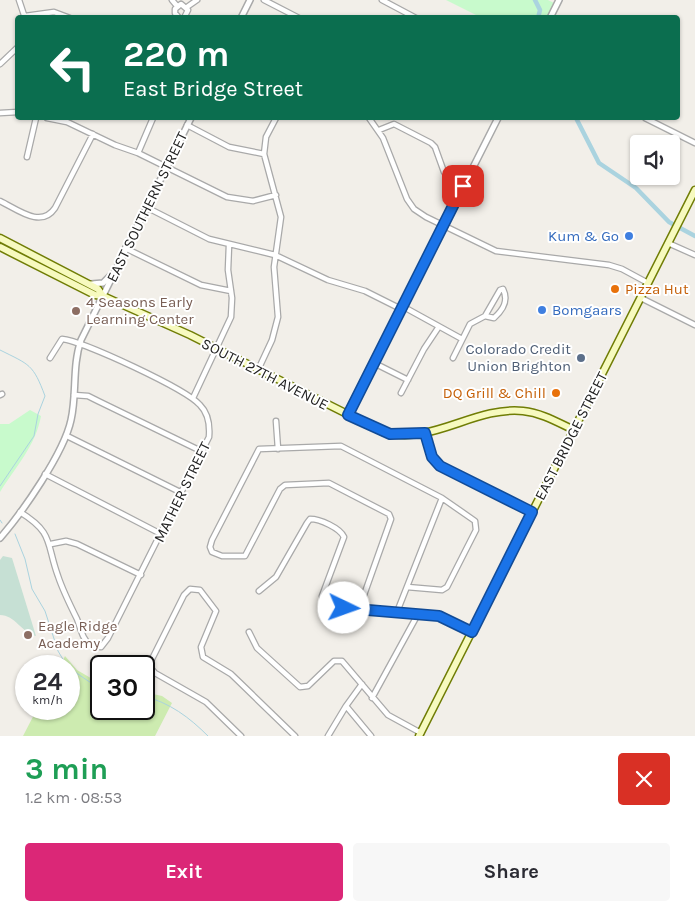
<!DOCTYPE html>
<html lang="en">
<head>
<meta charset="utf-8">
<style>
  :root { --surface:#fff; --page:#f7f7f7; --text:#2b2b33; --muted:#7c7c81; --accent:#db2777 }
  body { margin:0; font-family:Karla,sans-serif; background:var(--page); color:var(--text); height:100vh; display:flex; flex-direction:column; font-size:19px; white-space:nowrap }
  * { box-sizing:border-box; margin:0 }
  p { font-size:16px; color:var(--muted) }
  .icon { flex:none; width:28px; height:28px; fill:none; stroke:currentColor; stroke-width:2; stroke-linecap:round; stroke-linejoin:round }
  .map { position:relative; height:736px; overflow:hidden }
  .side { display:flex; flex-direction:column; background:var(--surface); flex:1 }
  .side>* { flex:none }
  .banner { position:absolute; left:15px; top:15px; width:665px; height:105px; border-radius:5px; box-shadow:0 1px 4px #0004; background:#0b6e4f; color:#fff; overflow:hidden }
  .fabs { position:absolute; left:630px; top:135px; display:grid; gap:10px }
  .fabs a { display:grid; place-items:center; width:50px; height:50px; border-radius:5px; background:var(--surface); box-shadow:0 1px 4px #0004; font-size:25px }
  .speed { position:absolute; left:15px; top:655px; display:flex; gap:10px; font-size:25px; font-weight:700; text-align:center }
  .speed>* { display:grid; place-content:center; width:65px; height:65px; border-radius:50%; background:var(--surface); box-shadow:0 1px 4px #0004; line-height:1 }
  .speed small { font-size:12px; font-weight:400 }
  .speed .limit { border:2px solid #111; border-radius:8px; background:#fff; color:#111 }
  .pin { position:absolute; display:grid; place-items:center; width:42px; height:42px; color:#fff; margin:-21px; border-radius:10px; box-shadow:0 2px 8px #0006 }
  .me { position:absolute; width:55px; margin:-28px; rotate:93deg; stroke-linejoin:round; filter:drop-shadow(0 0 4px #0008) }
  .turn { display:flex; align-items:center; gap:18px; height:105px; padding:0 25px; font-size:22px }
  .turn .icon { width:65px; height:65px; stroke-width:2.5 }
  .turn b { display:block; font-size:35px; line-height:42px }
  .round { display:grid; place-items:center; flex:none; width:52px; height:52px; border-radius:5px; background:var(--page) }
  .overview { display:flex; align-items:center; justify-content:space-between; height:85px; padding:0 25px }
  h1 { font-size:30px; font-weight:700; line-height:38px; color:#1e9e55 }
  .button { display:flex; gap:10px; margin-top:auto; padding:10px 25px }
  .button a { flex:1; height:58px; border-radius:5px; background:var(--accent); color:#fff; font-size:20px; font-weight:700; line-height:58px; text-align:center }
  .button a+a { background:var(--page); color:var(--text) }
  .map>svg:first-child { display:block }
  .grass { fill:#cdebb0 }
  .wetland { fill:#c6e0d4 }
  .park { fill:#c8facc }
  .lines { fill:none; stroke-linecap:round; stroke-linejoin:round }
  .stream { stroke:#aad3df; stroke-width:1 }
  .canal { stroke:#aad3df; stroke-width:4.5 }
  .minor-casing { stroke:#a9a9a9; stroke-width:7 }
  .tertiary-casing { stroke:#a9a9a9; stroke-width:8 }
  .secondary-casing { stroke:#707d05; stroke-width:9 }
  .minor { stroke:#fff; stroke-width:4.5 }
  .tertiary { stroke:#fff; stroke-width:5 }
  .secondary { stroke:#f7fabf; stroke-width:6 }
  .route-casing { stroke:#114b97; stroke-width:12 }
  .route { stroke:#1a73e8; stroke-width:9 }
  .shop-dot { fill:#3f7fe0; stroke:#fff; stroke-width:2 }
  .food-dot { fill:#e8710a; stroke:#fff; stroke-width:2 }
  .education-dot { fill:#8d6e63; stroke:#fff; stroke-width:2 }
  .service-dot { fill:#5c6f8a; stroke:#fff; stroke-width:2 }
  .labels { text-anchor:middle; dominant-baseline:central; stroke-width:4; stroke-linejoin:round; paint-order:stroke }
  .street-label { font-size:15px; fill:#222; stroke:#fff }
  .shop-label { font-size:15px; fill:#366cbe; stroke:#fff; text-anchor:end }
  .food-label { font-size:15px; fill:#c56008; stroke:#fff; text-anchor:start }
  .education-label { font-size:15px; fill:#785e54; stroke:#fff; text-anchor:start }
  .service-label { font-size:15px; fill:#4e5e75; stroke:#fff; text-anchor:end }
</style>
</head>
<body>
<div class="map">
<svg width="695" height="736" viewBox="0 0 695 736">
  <rect width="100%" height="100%" fill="#f2efe9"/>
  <path class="grass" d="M65,656L77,670L101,684V709H144V692L162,696L172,703L155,736H23L37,709H69V666H60Z"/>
  <path class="wetland" d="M3,556L12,558L36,636C22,633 15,615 0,615V560Z"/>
  <path class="park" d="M446,0H548L556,4L550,17L482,18Z
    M30,410L41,416C36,445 15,468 0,492V424H9Z"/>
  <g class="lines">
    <path class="stream" d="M0,350C30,365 33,364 45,396L38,414L34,436L0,486
      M0,520L2,523
      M15,534L25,559L32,589L45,611L58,651L67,666
      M69,668L97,687L101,688
      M144,696C170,703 189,717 208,736"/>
    <path class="canal" d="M535,0L540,10L538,18
      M576,118L599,163L636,188L669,222L695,236"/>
    <defs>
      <path id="minor" d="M19,0L25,18
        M172,0L177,6
        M264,0L299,18
        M382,0L416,18
        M187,7L197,0
        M25,16L54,12L70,18
        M179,18L175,13V9L181,4L188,10L184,18
        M0,64L18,47
        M0,113L18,112
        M47,118L67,122L115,145L138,153L227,197L253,201L276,195
        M369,118L383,138L407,199L414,209L426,217L496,251L609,265L622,269L648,283
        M645,118L695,143
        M187,125L229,147L264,154
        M379,130L394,124L431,143L435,147L444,172L463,186
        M138,153L153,118
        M27,157L36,118
        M0,201C17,209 41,229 55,208L93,134
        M146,207L209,239L275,255L328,280L365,291L401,309
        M668,243L695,255
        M125,248L201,285L231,291
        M641,298L695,325
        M402,306L462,339
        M453,358L470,324L485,316L500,290L503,289C509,301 503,310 494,318L485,316
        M374,363L408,380
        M258,370L272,340L278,317L274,267L281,217L264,154L266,137L276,118
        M401,393L424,349L438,328
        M0,395L2,394
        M74,395L88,396L98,401L203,452
        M193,398L231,317L232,298L228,270L229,245
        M276,421L278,449
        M425,433L432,457L440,466L532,512
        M67,436L182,493
        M45,474L161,534
        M20,512C54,533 46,543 58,576C63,591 70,605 77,619C81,629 82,639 91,646L101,647L108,638L209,437C210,425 209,414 200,405C186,389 83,341 62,339L50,358
        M51,544L66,541L77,544L141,575
        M259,591L276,577L307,523L310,519C320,519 340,528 344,537L322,596L327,606L439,616L472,632
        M359,609L391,519L389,514L329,483L285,485L280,489L245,556H222L212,552L210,547L212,540L259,449L341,446L442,498L475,521L476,530L447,587L442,590L407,587
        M397,612L442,498
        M249,632L257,648L300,687L308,686L334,661H342L388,715L421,733
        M372,698L418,614
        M346,706L362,684
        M241,736L206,702L155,673L150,667V663L184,595L190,589L200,590L216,611L201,647L203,657L231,674L295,736
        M328,736L346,706L371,736"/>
      <path id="tertiary" d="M241,18L250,0
        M550,18L559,0
        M91,284L103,283L111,275
        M348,415L498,118
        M0,538C22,513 64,453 71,420C77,394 72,366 81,340L191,118"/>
      <path id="secondary" d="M0,238L98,289L103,296
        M0,247L95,295L103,296L190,335L383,432C432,446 474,406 523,411C542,413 557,422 574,430
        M419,736L695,190"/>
    </defs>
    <use href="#minor" class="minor-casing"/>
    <use href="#tertiary" class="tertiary-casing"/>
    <use href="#secondary" class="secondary-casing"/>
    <use href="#minor" class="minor"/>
    <use href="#tertiary" class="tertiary"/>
    <use href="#secondary" class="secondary"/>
  </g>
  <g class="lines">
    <defs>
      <path id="route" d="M344,608L439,616L472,632L532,512L440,466L432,457L425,433L390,434L348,415L463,186"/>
    </defs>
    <use href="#route" class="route-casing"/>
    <use href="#route" class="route"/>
  </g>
  <g class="shop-dot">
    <circle cx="629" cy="236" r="5"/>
    <circle cx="542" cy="310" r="5"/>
  </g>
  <g class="food-dot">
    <circle cx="615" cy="289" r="5"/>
    <circle cx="556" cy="393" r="5"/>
  </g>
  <g class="education-dot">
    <circle cx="76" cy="311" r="5"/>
    <circle cx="28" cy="635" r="5"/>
  </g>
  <circle class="service-dot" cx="581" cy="358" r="5"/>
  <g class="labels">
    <g class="street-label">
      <text transform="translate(147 207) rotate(-64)">EAST SOUTHERN STREET</text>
      <text transform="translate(265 374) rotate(27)">SOUTH 27TH AVENUE</text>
      <text transform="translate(571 436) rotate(-63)">EAST BRIDGE STREET</text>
      <text transform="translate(182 492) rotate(-64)">MATHER STREET</text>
    </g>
    <g class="shop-label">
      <text x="619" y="236">Kum &amp; Go</text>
      <text x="552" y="310" text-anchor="start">Bomgaars</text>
    </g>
    <g class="food-label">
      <text x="625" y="289">Pizza Hut</text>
      <text x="546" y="393" text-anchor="end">DQ Grill &amp; Chill</text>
    </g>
    <g class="education-label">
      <text x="86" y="302">4 Seasons Early<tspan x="86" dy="17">Learning Center</tspan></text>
      <text x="38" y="626">Eagle Ridge<tspan x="38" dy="17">Academy</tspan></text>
    </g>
    <g class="service-label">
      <text x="571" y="349">Colorado Credit<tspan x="571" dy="17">Union Brighton</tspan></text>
    </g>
  </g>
</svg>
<div class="fabs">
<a><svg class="icon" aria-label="sound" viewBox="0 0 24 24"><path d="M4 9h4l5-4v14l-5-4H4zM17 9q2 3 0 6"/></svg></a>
</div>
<div class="speed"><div>24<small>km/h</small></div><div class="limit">30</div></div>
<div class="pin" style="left:463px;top:186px;background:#d93025"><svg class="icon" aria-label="arrive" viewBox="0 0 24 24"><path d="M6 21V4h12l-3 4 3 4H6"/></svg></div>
<svg class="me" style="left:344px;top:608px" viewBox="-20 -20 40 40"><circle r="19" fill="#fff"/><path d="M0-13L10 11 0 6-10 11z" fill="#1a73e8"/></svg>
<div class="banner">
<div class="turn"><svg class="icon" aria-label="left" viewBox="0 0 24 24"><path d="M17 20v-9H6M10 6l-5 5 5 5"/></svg><div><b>220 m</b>East Bridge Street</div></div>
</div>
</div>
<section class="side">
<div class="overview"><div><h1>3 min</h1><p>1.2 km · 08:53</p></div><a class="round" style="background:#d93025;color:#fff"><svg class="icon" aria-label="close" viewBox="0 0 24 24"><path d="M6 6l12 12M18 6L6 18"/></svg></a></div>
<div class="button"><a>Exit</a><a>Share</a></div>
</section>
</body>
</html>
